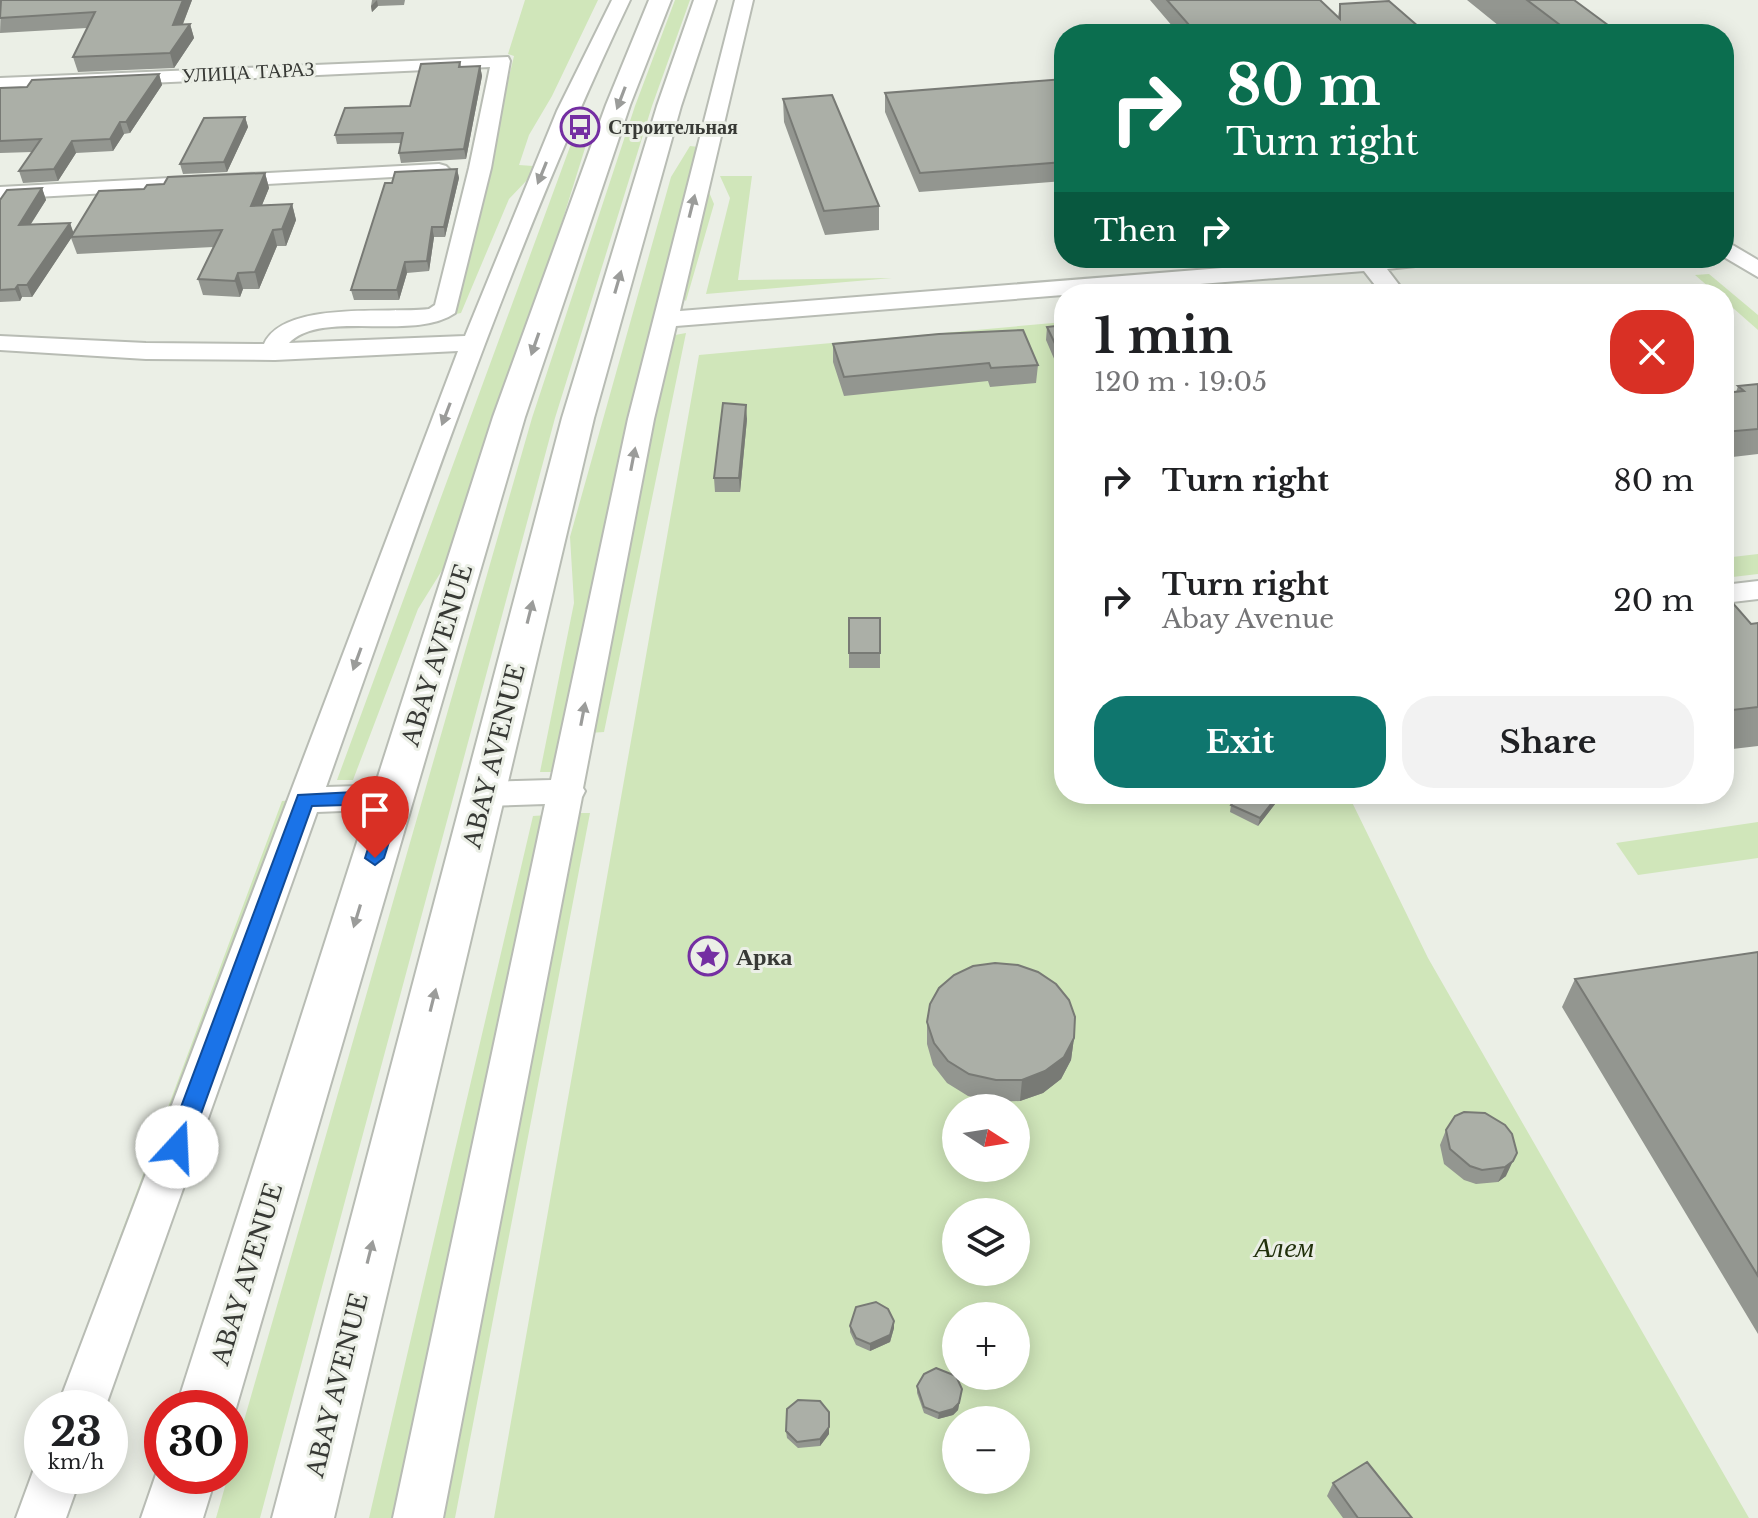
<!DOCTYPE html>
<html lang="en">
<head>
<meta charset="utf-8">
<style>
  :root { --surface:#fff; --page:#f2f2f2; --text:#202124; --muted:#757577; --accent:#0f766e }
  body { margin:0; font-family:"Libre Baskerville",serif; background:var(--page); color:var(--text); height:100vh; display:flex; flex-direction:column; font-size:30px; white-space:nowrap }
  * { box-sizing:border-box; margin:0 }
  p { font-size:26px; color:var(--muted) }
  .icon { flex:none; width:44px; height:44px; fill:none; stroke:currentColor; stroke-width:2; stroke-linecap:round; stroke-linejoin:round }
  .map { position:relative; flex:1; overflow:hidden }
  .sheet { position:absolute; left:1054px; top:284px; width:680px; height:520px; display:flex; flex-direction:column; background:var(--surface); border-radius:32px; box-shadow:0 4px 20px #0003 }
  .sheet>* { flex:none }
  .guide { position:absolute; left:1054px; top:24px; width:680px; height:244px; border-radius:32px; box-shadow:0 4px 20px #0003; background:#0b6e4f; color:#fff; overflow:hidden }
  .needle { width:52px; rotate:102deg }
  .controls { position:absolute; left:942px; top:1094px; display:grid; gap:16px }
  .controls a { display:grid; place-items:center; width:88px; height:88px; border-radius:50%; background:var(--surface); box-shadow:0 4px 20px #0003; font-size:40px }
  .speed { position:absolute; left:24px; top:1390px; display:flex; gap:16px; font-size:40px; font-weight:700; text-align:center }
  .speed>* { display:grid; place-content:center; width:104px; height:104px; border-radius:50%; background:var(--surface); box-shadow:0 4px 20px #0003; line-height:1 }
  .speed small { font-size:20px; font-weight:400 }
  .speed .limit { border:12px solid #d22; background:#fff; color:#111 }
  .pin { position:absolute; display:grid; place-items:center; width:68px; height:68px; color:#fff; margin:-82px -34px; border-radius:50% 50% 50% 0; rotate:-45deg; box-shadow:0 0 8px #0007 }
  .pin .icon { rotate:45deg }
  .me { position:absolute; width:88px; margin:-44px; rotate:20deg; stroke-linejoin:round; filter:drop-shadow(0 0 6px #0008) }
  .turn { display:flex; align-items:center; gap:28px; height:168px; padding:0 40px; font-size:36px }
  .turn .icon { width:104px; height:104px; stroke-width:2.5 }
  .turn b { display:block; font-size:56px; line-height:68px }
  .then { display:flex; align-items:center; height:76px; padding:0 40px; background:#0003; gap:16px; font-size:30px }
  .round { display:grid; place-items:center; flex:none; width:84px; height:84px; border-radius:32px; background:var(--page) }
  .overview { display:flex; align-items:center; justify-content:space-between; height:136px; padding:0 40px }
  h1 { font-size:48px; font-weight:700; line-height:60px }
  .cta { display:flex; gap:16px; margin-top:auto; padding:16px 40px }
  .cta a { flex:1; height:92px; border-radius:32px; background:var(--accent); color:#fff; font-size:32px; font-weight:700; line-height:92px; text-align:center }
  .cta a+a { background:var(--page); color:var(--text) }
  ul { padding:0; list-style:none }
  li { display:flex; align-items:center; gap:24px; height:120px; padding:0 40px }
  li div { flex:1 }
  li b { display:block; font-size:30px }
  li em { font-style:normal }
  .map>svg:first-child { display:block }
  .green { fill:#d0e6ba; fill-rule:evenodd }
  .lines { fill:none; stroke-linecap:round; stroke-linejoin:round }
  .minor-casing { stroke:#b8bcb4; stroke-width:4 }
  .major-casing { stroke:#b8bcb4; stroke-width:4 }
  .minor { fill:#fff; fill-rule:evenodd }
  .major { fill:#fff; fill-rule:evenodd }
  .wall { fill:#939690 }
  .shaded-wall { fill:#787a75 }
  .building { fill:#abafa7; stroke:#787a75; stroke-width:2 }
  .oneway { fill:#9b9c9a }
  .route { fill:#1a73e8; stroke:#114b97; stroke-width:2 }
  .labels { text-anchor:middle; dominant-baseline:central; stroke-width:6; stroke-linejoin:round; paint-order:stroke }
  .far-street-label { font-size:20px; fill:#373935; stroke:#ebefe6 }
  .far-poi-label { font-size:20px; font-weight:bold; fill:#373935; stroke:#ebefe6; text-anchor:start }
  .street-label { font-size:24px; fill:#373935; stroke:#ebefe6 }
  .poi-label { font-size:24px; font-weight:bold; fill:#373935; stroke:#ebefe6; text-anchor:start }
  .near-park-label { font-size:28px; font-style:italic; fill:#21300b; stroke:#ebefe6 }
</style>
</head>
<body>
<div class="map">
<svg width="1758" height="1518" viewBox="0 0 1758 1518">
  <rect width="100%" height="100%" fill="#ebefe6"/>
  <path class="green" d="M525,0H598L552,96L529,135L519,165L533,166L529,178L509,199L461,313L451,315L514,56L508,54Z
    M675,0H690L652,106L555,418L260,1518H216L532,418L635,106Z
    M571,144L586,145L464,535L418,609L353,780H337Z
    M690,146L699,147L556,772H540L574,603L570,537L671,177Z
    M720,176H752L738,280L892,278L706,294L730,198Z
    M706,185L714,204L686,301L677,293Z
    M1709,274L1758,315V330L1724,300V294H1717L1695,275Z
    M1064,322V794H1348L1428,958L1749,1518H494L699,355ZM956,1108H1016V1168H956ZM956,1212H1016V1272H956ZM956,1316H1016V1376H956ZM956,1420H1016V1480H956Z
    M686,333L604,732L589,733L667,342L675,335Z
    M1758,554V574L1724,578V558Z
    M296,800L70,1408H56L282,801Z
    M574,813H590L455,1518H432Z
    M548,815L394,1518H369L533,816Z
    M1758,822V858L1638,875L1616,843Z"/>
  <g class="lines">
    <defs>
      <path id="minor" d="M612,0H630C509,254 420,522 326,787L393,785L405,788L410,797L405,806L393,809L317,812L105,1408H57L458,351L275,360L146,359L0,350V336L146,343L264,344C284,300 388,314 429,309L435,305L469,168L490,67L0,90V78L508,57L510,61L491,168L455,313C413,342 322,309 289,343L465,336L557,111Z
        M735,0H753L680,311L1349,258H1448L1444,263L1387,269L1406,294H1382L1364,271L676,326L654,419L583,788L585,791L582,797L443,1518H393L545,804L484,806L472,803L467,794L472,785L484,782L551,780L628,419Z
        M439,164L446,166L450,170L446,174L0,199V187Z
        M1724,240L1758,260V277L1724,257Z
        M1758,581V599L1724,603V585Z
        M42,1457V1476H81L66,1518H16L38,1458Z"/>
      <path id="major" d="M649,0H671L630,105L525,417L236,1408L230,1422V1408H176L493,417L606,105Z
        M694,0H716L681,106L594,418L334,1518H272L562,418L657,106Z
        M162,1457V1476H216L203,1518H141Z"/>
    </defs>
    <use href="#minor" class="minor-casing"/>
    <use href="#major" class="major-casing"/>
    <use href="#minor" class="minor"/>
    <use href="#major" class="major"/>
  </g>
  <path class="wall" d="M1,0H192L183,24H190L194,38L174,68L78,72L73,57L87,28L0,33Z
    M372,0H405L404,5L378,6L372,12L371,6Z
    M1150,0H1320L1338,17L1340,4L1427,34H1179Z
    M1467,0H1574L1620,34H1509Z
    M460,62L461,67L480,66L482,76L466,159L401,163L399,153L401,143L337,144L335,135L410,106Z
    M159,74L162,85L130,133L124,134L113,151L76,153L58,181L23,183L19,171L32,152L0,153V88L27,87Z
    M1064,79V181L919,192L885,112V93Z
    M783,99L879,206V230L825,235L784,122Z
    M245,117L248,127L227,172L183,174L180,164Z
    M457,169L459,178L445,237H434L429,271L407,273L399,300H354L351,290L392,183Z
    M265,173L269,188L262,205L292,204L296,220L286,246H277L259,289H243L240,297L203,295L198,279L213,247L77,254L71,238L32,297H22L20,301L0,302V200L42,188L46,200L31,224L70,223L73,234L144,189L164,184Z
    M1064,325V367L1058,368L1046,340L1047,327Z
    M833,344L1038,365L1036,383L990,387L988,381L844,396L833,362Z
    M1758,384V454L1724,458V393L1736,392L1738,386Z
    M747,419L740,492H715L714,478Z
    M1724,593L1751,624L1758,623V746L1724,750Z
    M849,618H880V668H849Z
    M1240,794H1280L1279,799L1258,826L1230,812L1231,805Z
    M1758,952V1334L1562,1007L1575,979Z
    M927,1022L1074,1038L1071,1060L1061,1079L1043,1093L1020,1101L994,1102L968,1096L947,1083L933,1065L927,1044Z
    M1505,1125L1506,1176L1498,1182L1476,1184L1464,1180L1444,1164L1440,1145L1446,1130Z
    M894,1321V1328L890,1342L870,1351L856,1345L850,1332V1326Z
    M917,1386L962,1389L958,1410L953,1415L938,1419L924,1413L917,1393Z
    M829,1412V1434L820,1446L798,1448L787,1438L786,1431Z
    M1333,1483L1412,1518H1343L1327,1496Z"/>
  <path class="shaded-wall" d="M183,0H192L177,39L173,25Z
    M377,0L378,6L372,12L371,6Z
    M190,24L194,38L174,68L170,53Z
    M480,66L482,76L466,159L464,149Z
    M159,74L162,85L130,133L126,122Z
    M245,117L248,127L227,172L224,162Z
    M120,122L124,134L113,151L110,139Z
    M72,141L76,153L58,181L54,169Z
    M457,169L459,178L445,237L444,227Z
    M265,173L269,188L255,222L251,206Z
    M42,188L46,200L23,236L19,225Z
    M292,204L296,220L286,246L282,229Z
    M70,223L74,234L32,297L27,285Z
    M432,227L434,237L429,271L427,261Z
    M273,230L277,246L259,289L255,272Z
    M405,262L407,273L399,300L397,290Z
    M238,273L243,289L240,297L235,281Z
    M18,285L22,297L20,301L15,289Z
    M746,405L747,419L740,492L739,478Z
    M1279,794H1280L1279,799L1258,826L1260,818Z
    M1074,1038L1071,1060L1061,1079L1043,1093L1020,1101L1022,1080Z
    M1513,1161L1506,1176L1498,1182L1505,1167Z
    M894,1321V1328L890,1342L870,1351V1344Z
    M962,1389L958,1410L953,1415L938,1419L939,1413Z
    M829,1427V1434L820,1446V1439Z"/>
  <path class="building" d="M1,0H183L173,25L190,24L170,53L73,57L95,12L0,18Z
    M1167,0H1320L1340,19V4L1389,1L1427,34H1197Z
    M1527,0H1574L1620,34H1572Z
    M460,62L459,67L480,66L464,149L399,153L403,133L335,135L345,108L410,106L421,64Z
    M159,74L126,122H120L110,139L72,141L54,169L19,171L41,139L0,141V88L27,87L32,80Z
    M1064,79V162L920,173L885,93Z
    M832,95L879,206L824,211L783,99Z
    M245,117L224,162L180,164L204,118Z
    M457,169L444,227H432L427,261L405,262L397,290H351L385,183H392L395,172Z
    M265,173L251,206L292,204L282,229L273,230L255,272L238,273L235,281L198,279L222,230L71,237L99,191L144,189L147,185L164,184L168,177Z
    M42,188L19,225L70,223L27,285H18L15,289L0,290V200L7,190Z
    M1064,325V354H1060L1047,327Z
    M1023,330L1038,365L991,368L989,363L844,377L833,344L939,334Z
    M1758,384V429L1724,432V393L1744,391L1738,386Z
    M723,403L746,405L739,478H714Z
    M1724,593L1751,624L1758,623V707L1724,711Z
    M849,618H880V653H849Z
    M1240,794H1279L1260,818L1231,805Z
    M1758,952V1276L1575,979Z
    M995,963L1018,965L1038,972L1056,984L1069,1000L1075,1017L1074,1038L1064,1057L1045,1071L1022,1080H996L969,1074L948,1061L934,1043L927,1022L930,1004L939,988L954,975L973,966Z
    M1464,1112L1485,1113L1505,1125L1512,1134L1517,1153L1513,1161L1505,1167L1482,1170L1470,1166L1450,1149L1446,1130L1455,1116Z
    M876,1302L888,1309L894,1321L890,1335L870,1344L856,1338L850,1326L856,1307Z
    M936,1368L956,1376L962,1389L959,1403L953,1409L939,1413L924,1407L917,1386L924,1374Z
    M798,1400L820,1401L829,1412V1427L820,1439L797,1442L786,1431L787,1409Z
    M1367,1462L1412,1518H1358L1333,1483Z"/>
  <defs><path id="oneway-solid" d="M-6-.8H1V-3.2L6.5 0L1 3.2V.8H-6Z" transform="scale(2)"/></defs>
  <g class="oneway">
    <use href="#oneway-solid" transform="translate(621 98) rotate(111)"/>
    <use href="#oneway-solid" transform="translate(542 173) rotate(112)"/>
    <use href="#oneway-solid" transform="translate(692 206) rotate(-76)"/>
    <use href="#oneway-solid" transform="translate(618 282) rotate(-74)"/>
    <use href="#oneway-solid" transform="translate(535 344) rotate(109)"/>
    <use href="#oneway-solid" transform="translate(446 414) rotate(111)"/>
    <use href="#oneway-solid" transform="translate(633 459) rotate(-79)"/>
    <use href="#oneway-solid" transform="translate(530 612) rotate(-76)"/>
    <use href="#oneway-solid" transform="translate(357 659) rotate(110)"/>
    <use href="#oneway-solid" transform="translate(583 714) rotate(-79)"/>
    <use href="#oneway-solid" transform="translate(357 916) rotate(107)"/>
    <use href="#oneway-solid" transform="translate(433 1000) rotate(-76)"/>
    <use href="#oneway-solid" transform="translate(370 1252) rotate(-76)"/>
  </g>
  <path class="route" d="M393,790L403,797L384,858L375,865L365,858L382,804L312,806L189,1147L185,1154L177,1157L169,1154L166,1147L298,795Z"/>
  <defs>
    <symbol id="bus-ring" viewBox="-11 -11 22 22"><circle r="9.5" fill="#ebefe6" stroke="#742ea2" stroke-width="1.5"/><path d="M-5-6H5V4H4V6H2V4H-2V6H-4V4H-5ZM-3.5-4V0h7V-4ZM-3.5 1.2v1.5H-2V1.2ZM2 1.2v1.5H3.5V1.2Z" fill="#742ea2"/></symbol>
    <symbol id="sight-ring" viewBox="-11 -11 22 22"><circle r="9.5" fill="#ebefe6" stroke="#742ea2" stroke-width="1.5"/><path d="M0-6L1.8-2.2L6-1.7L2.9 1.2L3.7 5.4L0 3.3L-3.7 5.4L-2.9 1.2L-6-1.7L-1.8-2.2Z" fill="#742ea2"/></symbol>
  </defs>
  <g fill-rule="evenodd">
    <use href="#bus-ring" x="558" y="105" width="44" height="44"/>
    <use href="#sight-ring" x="686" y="934" width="44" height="44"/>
  </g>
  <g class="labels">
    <g class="far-street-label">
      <text transform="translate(248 72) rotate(-3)">УЛИЦА ТАРАЗ</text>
    </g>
    <g class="far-poi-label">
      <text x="608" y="127">Строительная</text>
    </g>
    <g class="street-label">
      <text transform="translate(437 655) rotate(-73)">ABAY AVENUE</text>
      <text transform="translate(494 756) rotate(-76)">ABAY AVENUE</text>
      <text transform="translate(247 1274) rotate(-73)">ABAY AVENUE</text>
      <text transform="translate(337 1385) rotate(-76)">ABAY AVENUE</text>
    </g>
    <g class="poi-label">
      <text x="736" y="956">Арка</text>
    </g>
    <g class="near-park-label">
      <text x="1284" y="1247">Алем</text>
    </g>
  </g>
</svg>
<div class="controls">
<a><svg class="needle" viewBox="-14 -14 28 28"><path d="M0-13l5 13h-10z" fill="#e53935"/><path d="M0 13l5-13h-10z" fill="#757577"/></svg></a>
<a><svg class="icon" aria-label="layers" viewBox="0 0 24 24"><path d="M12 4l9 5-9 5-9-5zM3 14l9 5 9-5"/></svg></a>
<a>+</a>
<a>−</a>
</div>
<div class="speed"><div>23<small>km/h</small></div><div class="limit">30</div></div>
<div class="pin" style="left:375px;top:858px;background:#d93025"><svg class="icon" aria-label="arrive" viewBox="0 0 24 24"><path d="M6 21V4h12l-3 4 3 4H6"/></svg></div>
<svg class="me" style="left:177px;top:1147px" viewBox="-20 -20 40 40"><circle r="19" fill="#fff"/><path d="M0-13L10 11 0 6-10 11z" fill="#1a73e8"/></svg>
<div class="guide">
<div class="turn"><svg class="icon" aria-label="right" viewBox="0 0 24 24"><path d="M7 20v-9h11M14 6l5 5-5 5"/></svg><div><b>80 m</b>Turn right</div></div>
<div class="then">Then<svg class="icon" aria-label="right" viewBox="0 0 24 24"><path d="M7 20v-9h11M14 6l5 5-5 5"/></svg></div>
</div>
<section class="sheet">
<div class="overview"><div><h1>1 min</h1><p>120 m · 19:05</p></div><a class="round" style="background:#d93025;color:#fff"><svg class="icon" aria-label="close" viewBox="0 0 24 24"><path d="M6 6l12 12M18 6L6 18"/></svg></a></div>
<ul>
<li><svg class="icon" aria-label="right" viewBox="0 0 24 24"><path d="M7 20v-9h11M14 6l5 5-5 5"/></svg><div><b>Turn right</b></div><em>80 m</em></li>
<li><svg class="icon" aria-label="right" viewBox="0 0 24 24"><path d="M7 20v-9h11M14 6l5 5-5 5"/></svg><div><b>Turn right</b><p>Abay Avenue</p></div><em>20 m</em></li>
</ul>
<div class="cta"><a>Exit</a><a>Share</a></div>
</section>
</div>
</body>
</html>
